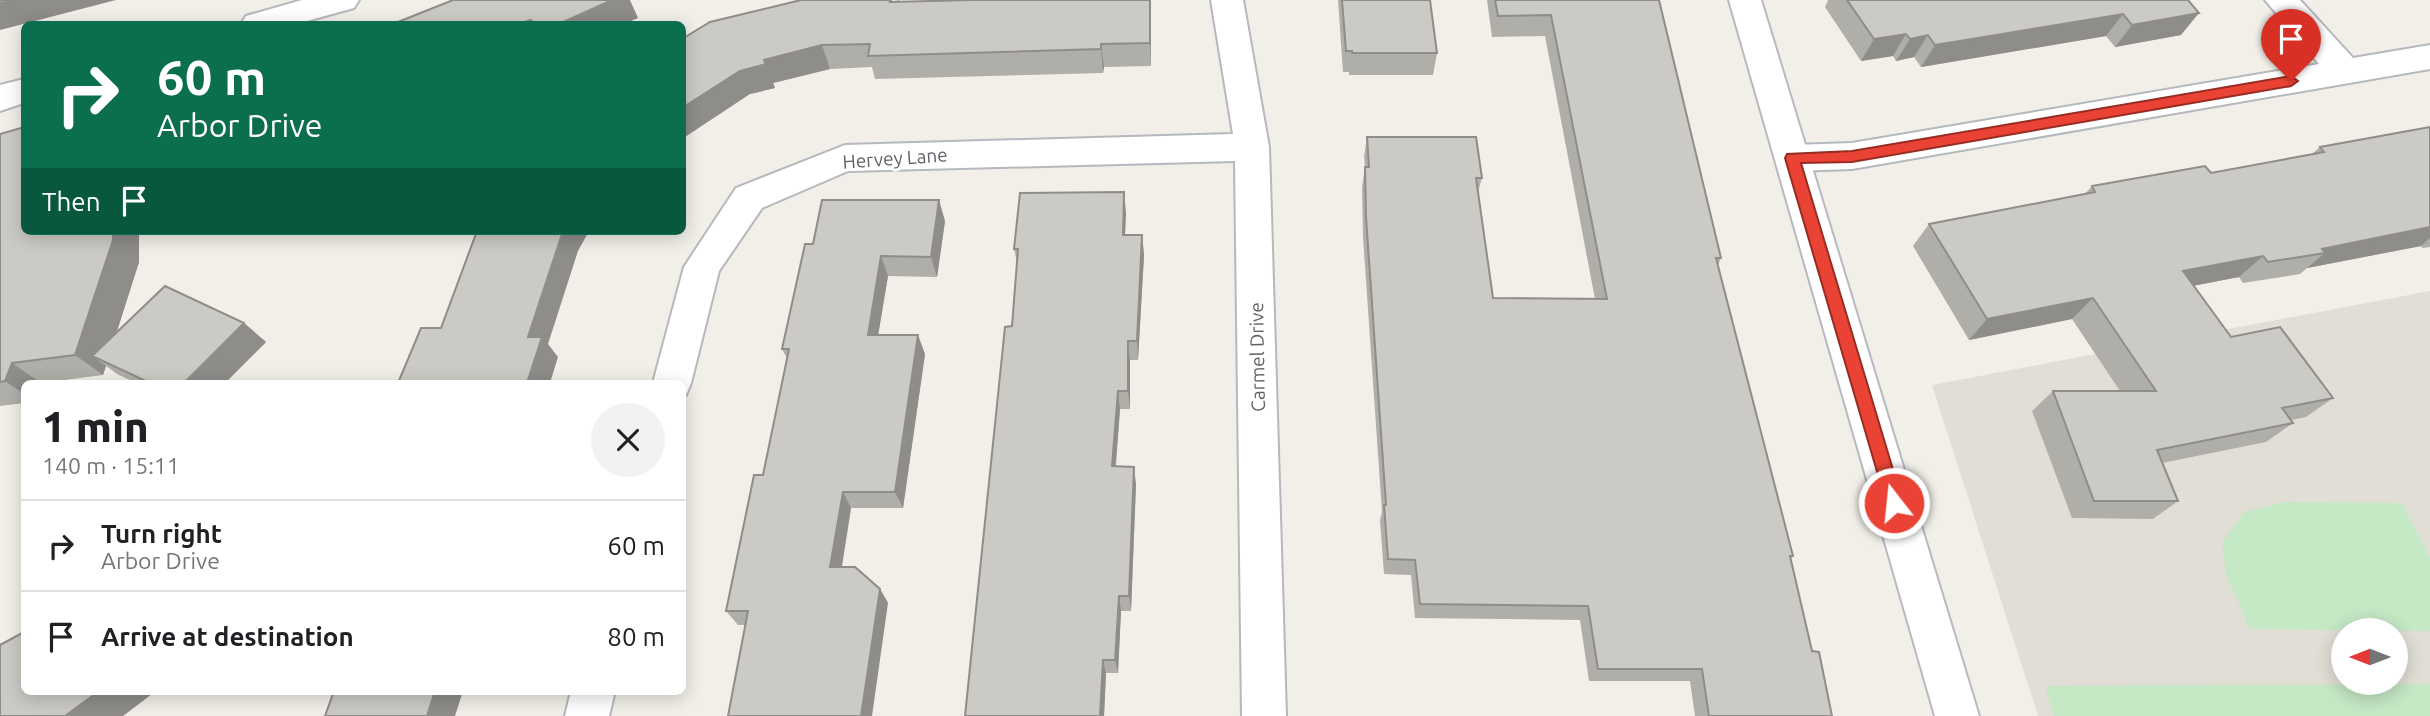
<!DOCTYPE html>
<html lang="en">
<head>
<meta charset="utf-8">
<style>
  :root { --surface:#fff; --page:#f2f2f2; --text:#202124; --muted:#757577; --line:#e0e0e0 }
  body { margin:0; font-family:Ubuntu,sans-serif; background:var(--page); color:var(--text); height:100vh; display:flex; flex-direction:column; font-size:26px; white-space:nowrap }
  * { box-sizing:border-box; margin:0 }
  p { font-size:23px; color:var(--muted) }
  .icon { flex:none; width:38px; height:38px; fill:none; stroke:currentColor; stroke-width:2; stroke-linecap:round; stroke-linejoin:round }
  .map { position:relative; flex:1; overflow:hidden }
  .sheet { position:absolute; left:21px; top:380px; width:665px; height:315px; display:flex; flex-direction:column; background:var(--surface); border-radius:10px; box-shadow:0 4px 18px #0003 }
  .sheet>* { flex:none }
  .hud { position:absolute; left:21px; top:21px; width:665px; height:214px; border-radius:10px; box-shadow:0 4px 18px #0003; background:#0b6e4f; color:#fff; overflow:hidden }
  .needle { width:46px; rotate:270deg }
  .fabs { position:absolute; left:2331px; top:618px; display:grid; gap:14px }
  .fabs a { display:grid; place-items:center; width:77px; height:77px; border-radius:50%; background:var(--surface); box-shadow:0 4px 18px #0003; font-size:35px }
  .pin { position:absolute; display:grid; place-items:center; width:60px; height:60px; color:#fff; margin:-72px -30px; border-radius:50% 50% 50% 0; rotate:-45deg; box-shadow:0 0 7px #0007 }
  .pin .icon { rotate:45deg }
  .me { position:absolute; width:77px; margin:-38px; rotate:344deg; stroke-linejoin:round; filter:drop-shadow(0 0 5px #0008) }
  .turn { display:flex; align-items:center; gap:24px; height:147px; padding:0 21px; font-size:32px }
  .turn .icon { width:91px; height:91px; stroke-width:2.5 }
  .turn b { display:block; font-size:49px; line-height:60px }
  .then { display:flex; align-items:center; height:66px; padding:0 21px; background:#0003; gap:14px; font-size:26px }
  .round { display:grid; place-items:center; flex:none; width:74px; height:74px; border-radius:37px; background:var(--page) }
  .summary { display:flex; align-items:center; justify-content:space-between; height:119px; padding:0 21px }
  h1 { font-size:42px; font-weight:800; line-height:52px }
  ul { padding:0; list-style:none }
  li { display:flex; align-items:center; gap:21px; height:91px; padding:0 21px; border-top:2px solid var(--line) }
  li div { flex:1 }
  li b { display:block; font-size:26px }
  li em { font-style:normal }
  .map>svg:first-child { display:block }
  .education { fill:#e1ded6; fill-rule:evenodd }
  .green { fill:#c5e8c5 }
  .lines { fill:none; stroke-linecap:round; stroke-linejoin:round }
  .street-casing { stroke:#b5b8bc; stroke-width:4 }
  .secondary-casing { stroke:#b6babf; stroke-width:4 }
  .street { fill:#fff; fill-rule:evenodd }
  .secondary { fill:#fff; fill-rule:evenodd }
  .wall { fill:#afaea9 }
  .shaded-wall { fill:#8f8d8a }
  .building { fill:#cccac5; stroke:#8f8d8a; stroke-width:2 }
  .route { fill:#ea4335; stroke:#982c22; stroke-width:2 }
  .labels { text-anchor:middle; dominant-baseline:central; stroke-width:6; stroke-linejoin:round; paint-order:stroke }
  .street-label { font-size:19px; fill:#5f6368; stroke:#fff }
</style>
</head>
<body>
<div class="map">
<svg width="2430" height="716" viewBox="0 0 2430 716">
  <rect width="100%" height="100%" fill="#f1efe8"/>
  <path class="education" d="M2430,291V716H2038L1932,385ZM2343,630H2396V682H2343Z"/>
  <path class="green" d="M2285,502L2402,503L2430,558V631L2250,629L2226,574L2222,543L2244,512Z
    M2430,684V716H2054L2045,686Z"/>
  <g class="lines">
    <defs>
      <path id="street" d="M302,0H359L354,8L296,24H241L246,16Z
        M1211,0H1243L1269,147L1286,716H1242L1235,161L848,171L762,208L719,271L691,383L686,395L682,396V383H653L684,267L736,188L845,145L1233,134Z
        M2265,0H2300L2353,58L2430,45V69L1852,169L1792,171L1780,167L1775,158L1780,149L1792,145L1852,143L2319,64Z
        M24,79V103L0,111V85Z
        M571,691H615L609,716H565Z"/>
      <path id="secondary" d="M1729,0H1761L1979,716H1935Z"/>
    </defs>
    <use href="#street" class="street-casing"/>
    <use href="#secondary" class="secondary-casing"/>
    <use href="#street" class="street"/>
    <use href="#secondary" class="secondary"/>
  </g>
  <path class="wall" d="M900,0V2L1151,0V66L1104,67L1103,73L875,79L872,67L830,69L773,83L775,88L750,94L682,39Z
    M1338,0H1430L1437,53L1433,75H1349V72H1343Z
    M1487,0H1659L1721,258L1718,265L1793,556L1790,559L1812,651L1832,716H1695L1690,681H1589L1580,620L1415,618L1411,575L1384,574L1380,520L1382,512L1363,237L1362,187L1365,167L1364,157L1367,137L1482,178L1478,192L1493,298L1595,299L1545,36L1492,37Z
    M1828,0H2188L2181,35L2115,47L2106,36L1921,67L1914,57L1896,61L1893,56L1861,61L1825,7Z
    M2430,127V247L2422,248L2421,246L2307,268L2300,274L2243,283L2239,277L2193,286L2231,337L2333,398L2306,417L2291,420L2293,423L2266,442L2162,463L2178,501L2153,519L2072,518L2032,411L2053,391H2120L2072,319L1969,340L1913,246L1929,224L2085,194L2092,186L2211,173L2312,154L2320,147Z
    M0,134L139,262L116,333L244,323L266,342L225,383H136L117,374L106,366L103,375L41,383H24V403L0,406Z
    M1126,213L1125,235H1142L1144,255L1138,360H1130V409H1120L1116,466L1136,484L1131,611H1121L1118,673H1106L1104,716H965L1012,326L1017,262L1014,249Z
    M945,221L937,277L888,276L878,335L925,354L903,508H851L842,567L880,589L888,603L745,625H738L726,611L763,475L787,358L782,349L813,244Z"/>
  <path class="shaded-wall" d="M13,0H116L0,30V3Z
    M612,0H630L638,18L624,24H559Z
    M1150,0H1151V66L1150,43Z
    M2199,13L2181,35L2115,47L2132,25Z
    M2123,14L2106,36L1921,67L1935,45Z
    M531,20L534,24H519Z
    M1906,34L1893,56L1861,61L1874,39Z
    M1928,35L1914,57L1896,61L1910,39Z
    M1101,44L1104,67L1103,73L1101,49Z
    M822,45L830,69L773,83L764,60Z
    M766,64L775,88L750,94L682,139V108L740,71Z
    M1124,192L1126,213L1124,255L1123,235Z
    M939,200L945,221L937,277L931,257Z
    M2430,227V238L2421,246L2307,268L2325,253L2322,249Z
    M113,231H139V262L107,363L92,356L106,366L103,375L75,355Z
    M563,231H589L578,251L548,344L558,357L550,383H527L528,337Z
    M1142,235L1144,255L1138,360L1137,341Z
    M881,256L888,276L875,354L868,335Z
    M2263,256L2239,277L2160,292L2183,271Z
    M2093,298L2072,319L1969,340L1987,319Z
    M244,323L266,342L225,383H184Z
    M918,335L925,354L903,508L895,492Z
    M1128,341L1130,360V409L1128,391Z
    M12,363L41,383H24V394L5,381Z
    M1118,391L1120,409L1114,483L1112,466Z
    M1134,467L1136,484L1131,611L1129,596Z
    M843,492L851,508L839,583L830,567Z
    M880,589L888,603L872,716H861Z
    M1119,596L1121,611L1118,673L1115,660Z
    M1103,660L1106,673L1104,716H1100Z
    M99,691H156L123,716H65Z
    M435,691H463L455,716H427Z"/>
  <path class="building" d="M0,0H13L0,3Z
    M453,0H612L559,24H534L531,20L519,24H393Z
    M801,0H891L890,2L972,0H1150V43L1101,44V49L868,56L870,44L822,45L764,60L766,64L740,71L682,108V39L710,22Z
    M1342,0H1430L1437,53H1352V51H1346Z
    M1495,0H1659L1721,258H1716L1793,556H1790L1812,651L1819,652L1832,716H1709L1702,669H1598L1588,606L1420,604L1415,560L1388,559L1384,505H1386L1366,217L1365,167H1369L1367,137H1476L1482,178H1476L1493,298L1607,299L1551,15L1498,16Z
    M1847,0H2188L2199,13L2132,25L2123,14L1935,45L1928,35L1910,39L1906,34L1874,39Z
    M24,127V231H113V240L75,355L12,363L5,381L0,382V134Z
    M2430,127V227L2322,249L2325,253L2268,262L2263,256L2183,271L2231,337L2280,327L2333,398L2282,408L2293,423L2157,450L2178,501H2094L2053,391H2156L2093,298L1987,319L1929,224L2095,192L2092,186L2205,166L2211,173L2324,152L2320,147Z
    M1124,192L1123,235H1142L1137,341H1128V391H1118L1112,466L1134,467L1129,596H1119L1115,660H1103L1100,716H965L1005,327L1012,326L1018,249H1014L1020,193Z
    M822,200H939L931,257L881,256L868,335H918L895,492H843L830,567H855L880,589L861,716H728L748,611H726L754,475H763L789,349H782L805,244H813Z
    M477,231H563L528,337H542L527,383H398L421,328H441Z
    M165,286L244,323L184,383H150L92,356Z
    M24,632V691H99L65,716H0V645Z
    M334,691H435L427,716H325Z"/>
  <path class="route" d="M2291,76L2298,81L2291,86L1852,162L1801,163L1903,503L1900,509L1894,511L1888,509L1785,158L1787,154L1852,151Z"/>
  <g class="labels">
    <g class="street-label">
      <text transform="translate(895 158) rotate(-4)">Hervey Lane</text>
      <text transform="translate(1257 357) rotate(-91)">Carmel Drive</text>
    </g>
  </g>
</svg>
<div class="fabs">
<a><svg class="needle" viewBox="-14 -14 28 28"><path d="M0-13l5 13h-10z" fill="#e53935"/><path d="M0 13l5-13h-10z" fill="#757577"/></svg></a>
</div>
<div class="pin" style="left:2291px;top:81px;background:#d93025"><svg class="icon" aria-label="arrive" viewBox="0 0 24 24"><path d="M6 21V4h12l-3 4 3 4H6"/></svg></div>
<svg class="me" style="left:1894px;top:503px" viewBox="-20 -20 40 40"><circle r="17" fill="#ea4335" stroke="#fff" stroke-width="3"/><path d="M0-11L8 9 0 5-8 9z" fill="#fff"/></svg>
<div class="hud">
<div class="turn"><svg class="icon" aria-label="right" viewBox="0 0 24 24"><path d="M7 20v-9h11M14 6l5 5-5 5"/></svg><div><b>60 m</b>Arbor Drive</div></div>
<div class="then">Then<svg class="icon" aria-label="arrive" viewBox="0 0 24 24"><path d="M6 21V4h12l-3 4 3 4H6"/></svg></div>
</div>
<section class="sheet">
<div class="summary"><div><h1>1 min</h1><p>140 m · 15:11</p></div><a class="round"><svg class="icon" aria-label="close" viewBox="0 0 24 24"><path d="M6 6l12 12M18 6L6 18"/></svg></a></div>
<ul>
<li><svg class="icon" aria-label="right" viewBox="0 0 24 24"><path d="M7 20v-9h11M14 6l5 5-5 5"/></svg><div><b>Turn right</b><p>Arbor Drive</p></div><em>60 m</em></li>
<li><svg class="icon" aria-label="arrive" viewBox="0 0 24 24"><path d="M6 21V4h12l-3 4 3 4H6"/></svg><div><b>Arrive at destination</b></div><em>80 m</em></li>
</ul>
</section>
</div>
</body>
</html>
